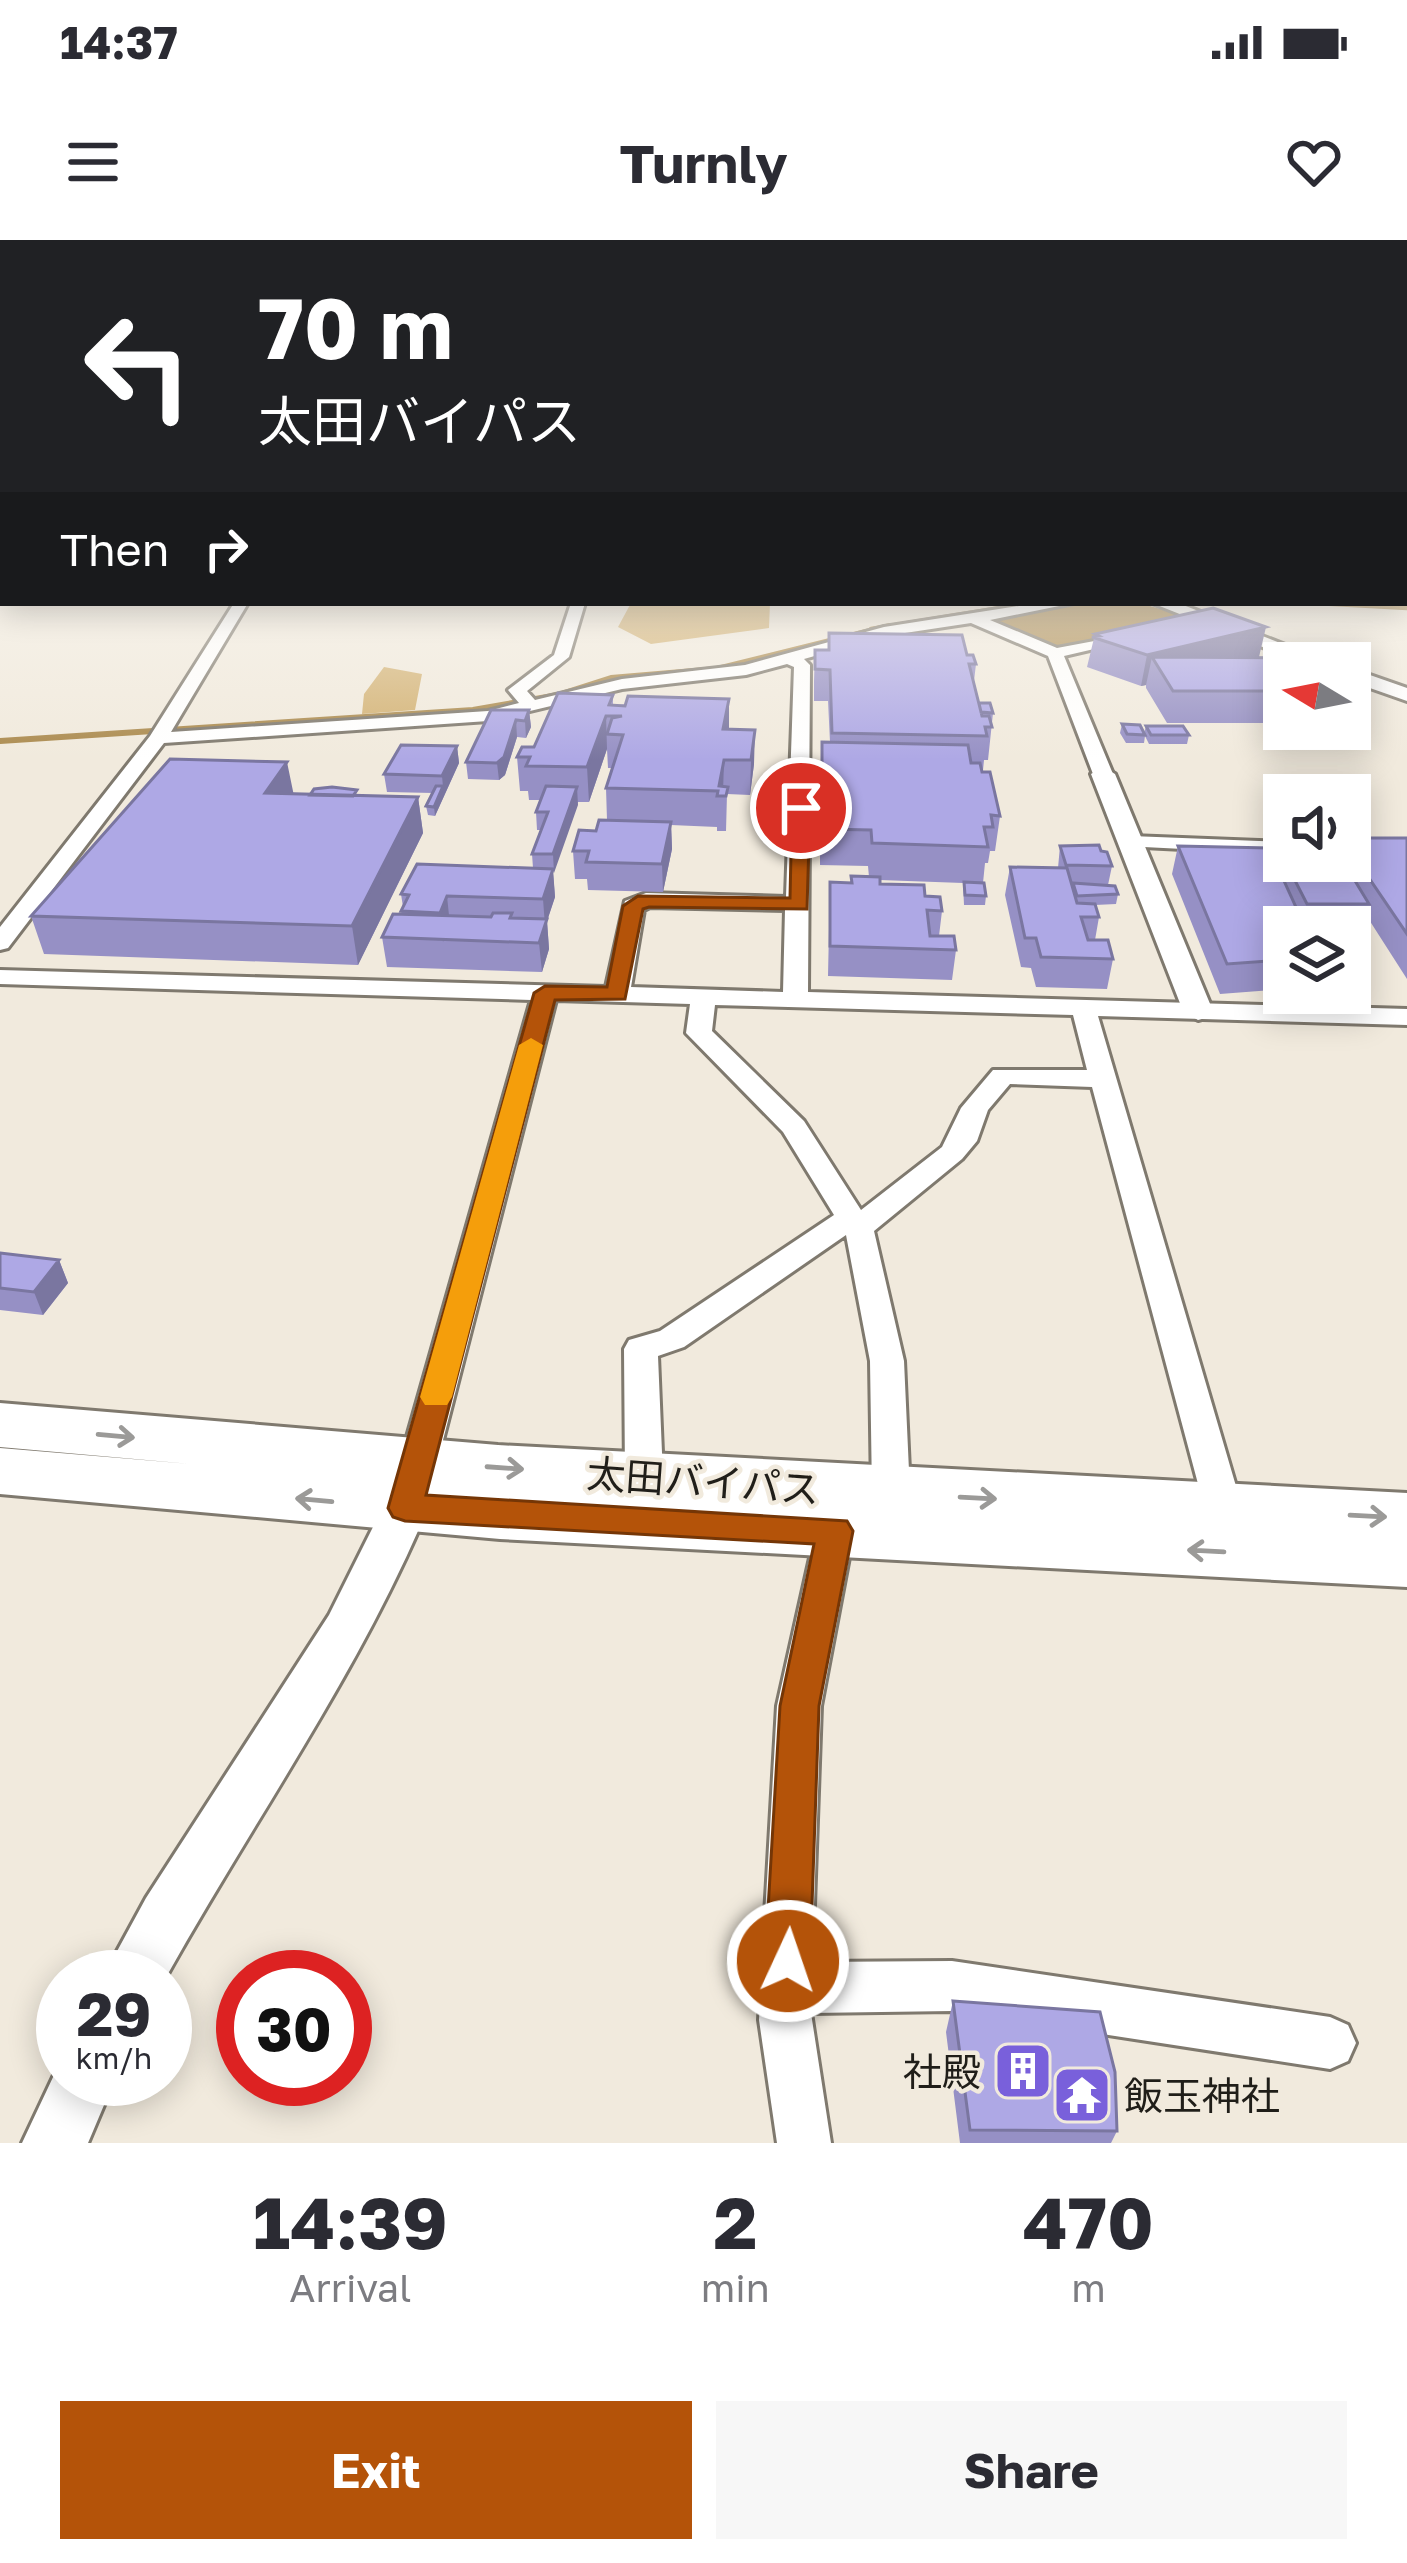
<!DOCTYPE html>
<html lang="en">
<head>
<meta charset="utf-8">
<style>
  :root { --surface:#fff; --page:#f7f7f7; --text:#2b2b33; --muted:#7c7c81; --accent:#b45309 }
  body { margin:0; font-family:"Golos Text","Noto Sans JP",sans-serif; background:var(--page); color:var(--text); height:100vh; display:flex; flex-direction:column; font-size:45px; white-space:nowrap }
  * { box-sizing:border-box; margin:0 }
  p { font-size:39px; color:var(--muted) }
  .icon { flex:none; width:66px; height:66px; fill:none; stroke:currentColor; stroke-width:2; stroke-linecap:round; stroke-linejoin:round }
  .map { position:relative; height:1903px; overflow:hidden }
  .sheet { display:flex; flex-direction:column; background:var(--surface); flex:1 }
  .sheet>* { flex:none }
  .guide { position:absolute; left:0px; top:0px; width:1407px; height:366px; box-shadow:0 6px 30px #0003; background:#202124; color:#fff; overflow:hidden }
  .needle { width:78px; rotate:280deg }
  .fabs { position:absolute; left:1263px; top:402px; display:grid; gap:24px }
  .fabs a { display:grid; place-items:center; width:108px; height:108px; border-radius:0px; background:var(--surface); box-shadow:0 6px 30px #0003; font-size:60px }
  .speed { position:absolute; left:36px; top:1710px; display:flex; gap:24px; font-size:60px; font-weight:700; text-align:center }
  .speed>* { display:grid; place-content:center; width:156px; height:156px; border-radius:50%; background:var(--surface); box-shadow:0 6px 30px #0003; line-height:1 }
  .speed small { font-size:30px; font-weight:400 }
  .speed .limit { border:18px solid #d22; background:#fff; color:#111 }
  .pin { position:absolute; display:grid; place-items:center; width:102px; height:102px; color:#fff; margin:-51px; border:6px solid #fff; border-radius:50%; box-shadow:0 3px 12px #0007 }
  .me { position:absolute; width:132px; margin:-66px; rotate:3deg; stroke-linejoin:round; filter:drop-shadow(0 0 9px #0008) }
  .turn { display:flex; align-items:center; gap:42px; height:252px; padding:0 60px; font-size:54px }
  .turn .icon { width:156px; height:156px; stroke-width:2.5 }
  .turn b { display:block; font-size:84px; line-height:102px }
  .then { display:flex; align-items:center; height:114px; padding:0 60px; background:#0003; gap:24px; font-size:45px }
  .eta { display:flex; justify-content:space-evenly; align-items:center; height:204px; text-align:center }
  .eta b { font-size:72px; font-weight:700; line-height:84px }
  .button { display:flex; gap:24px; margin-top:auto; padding:24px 60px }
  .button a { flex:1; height:138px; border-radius:0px; background:var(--accent); color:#fff; font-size:48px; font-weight:700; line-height:138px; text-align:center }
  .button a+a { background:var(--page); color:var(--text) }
  .status { display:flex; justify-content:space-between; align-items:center; height:84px; padding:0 60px; background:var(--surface); direction:ltr }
  .status svg { height:33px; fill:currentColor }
  header { display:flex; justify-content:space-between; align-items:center; height:156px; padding:0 60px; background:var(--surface); font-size:54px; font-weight:700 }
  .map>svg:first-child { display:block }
  .forest { fill:#d3b274 }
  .water { fill:#ab8a4e }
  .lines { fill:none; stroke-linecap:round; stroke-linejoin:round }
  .stream-far1 { stroke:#ab8a4e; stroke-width:4.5 }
  .stream { stroke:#ab8a4e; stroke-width:6 }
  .minor-casing { stroke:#7f796e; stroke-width:6 }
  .tertiary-casing { stroke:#7f796e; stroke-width:6 }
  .trunk-casing { stroke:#7f796e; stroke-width:6 }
  .minor { fill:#fff; fill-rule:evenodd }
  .tertiary { fill:#fff; fill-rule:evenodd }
  .trunk { fill:#fff; fill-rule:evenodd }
  .wall { fill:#9690c5 }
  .shaded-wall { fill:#7a76a0 }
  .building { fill:#aea8e5; stroke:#7a76a0; stroke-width:3 }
  .oneway { stroke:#9b9a98 }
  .route { fill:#b45309; stroke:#753606; stroke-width:3 }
  .slow { fill:#f59e0b }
  .labels { text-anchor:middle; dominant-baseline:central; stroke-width:9; stroke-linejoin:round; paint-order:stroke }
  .near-street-label { font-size:39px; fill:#201e19; stroke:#f1eadd }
  .near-poi-label { font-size:39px; fill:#201e19; stroke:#f1eadd; text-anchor:end }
</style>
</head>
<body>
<div class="status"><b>14:37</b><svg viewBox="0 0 49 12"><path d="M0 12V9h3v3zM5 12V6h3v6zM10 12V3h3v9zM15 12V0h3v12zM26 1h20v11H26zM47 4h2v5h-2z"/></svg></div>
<header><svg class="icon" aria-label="menu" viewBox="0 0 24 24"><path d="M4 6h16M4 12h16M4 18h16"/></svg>Turnly<svg class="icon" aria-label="heart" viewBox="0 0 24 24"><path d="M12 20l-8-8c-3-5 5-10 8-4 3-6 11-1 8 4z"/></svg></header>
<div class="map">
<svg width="1407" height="1903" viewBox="0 0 1407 1903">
  <rect width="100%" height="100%" fill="#f1eadd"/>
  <path class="forest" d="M631,363H770L769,388L651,404L618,387Z
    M384,427L422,434L415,470L362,474L364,454Z"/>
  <path class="water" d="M1140,363L1184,376V381L1067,406L1050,405L985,377L1067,365Z"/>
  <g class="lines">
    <path class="stream-far1" d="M1315,363L1407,368
      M871,389L1031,363"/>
    <path class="stream" d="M0,501L473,470L558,455L611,438L717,429L890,386"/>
    <defs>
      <path id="minor" d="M0,253H3L0,260Z
        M234,363H248L171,492L488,471L519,463L508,450L554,415L571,363H585L569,417L527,451L535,460L622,439L745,425L884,387L1038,363H1074L990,380L1057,408L1137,393V399L1064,416L1113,534L1103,540L1093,534L1048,416L971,383L885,396L804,419L810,425L808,752L1407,769V785L1098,776L1243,1270L1237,1281L1224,1285L1211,1281L1205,1270L1092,847L1010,844L988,870L977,901L962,919L874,991L904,1121L910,1253L904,1264L891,1268L878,1264L872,1253L870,1121L846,995L684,1107L658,1116L663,1237L657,1247L644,1252L631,1247L625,1237L624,1109L629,1100L660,1091L834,975L783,892L686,793L690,764L556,760L433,1239L427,1249L414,1254L401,1249L395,1239L531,760L0,744V730L606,747L625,661L646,653L786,657L794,427L787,424L746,435L622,449L488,481L164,503L8,708L0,710V687L150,496ZM650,667L785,670L783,752L631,747L644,670ZM715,765L1073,775L1087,830H993L961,868L942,907L861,970L804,881L712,791Z
        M1131,596L1284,602V614L1124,606V598Z
        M835,1275L849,1280L854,1291L821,1466L812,1722L952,1721L1330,1777L1348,1785L1356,1803L1348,1821L1330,1829L952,1771L811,1773L831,1903H777L759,1780L777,1466L816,1291L821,1280Z"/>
      <path id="tertiary" d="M0,266H3V276H0Z
        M1407,323V333L1404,334V324Z
        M1152,363H1178L1331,423H1303Z
        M1350,428L1407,448V461L1350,441Z
        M1103,527L1115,534L1213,771L1209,777L1198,780L1183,771L1091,534Z
        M405,1250L421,1255L428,1268C358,1435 253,1581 165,1739L103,1737L146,1658L329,1375L389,1255Z
        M63,1816V1839H115L88,1903H22Z"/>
      <path id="trunk" d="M0,1163L498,1205L1407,1253V1347L500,1299L0,1254V1208L191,1224L0,1207Z"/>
    </defs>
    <use href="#minor" class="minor-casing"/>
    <use href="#tertiary" class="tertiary-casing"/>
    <use href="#trunk" class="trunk-casing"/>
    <use href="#minor" class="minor"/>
    <use href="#tertiary" class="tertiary"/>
    <use href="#trunk" class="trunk"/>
  </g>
  <path class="wall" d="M829,393L967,415L976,424L974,441L979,464L993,473L988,520H984L983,530H981L1000,576L995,611H990L988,623H985L983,643L986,656L985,665H964L963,643L880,640V644L925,656L942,671L939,696L956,710L952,740L828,736L830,642L851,643L869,637L868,626L820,625V536L822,502H830L828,461H814V441L815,410H828Z
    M1095,394L1259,417L1284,423V483H1167L1146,448V445L1141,446L1087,427Z
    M613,455V465L729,459V490L754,524L750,555L727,554L726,591H717V587L671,585L672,609L663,652L588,650L587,639H575L573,611L607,580L606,548L612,528H608L607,509L589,562H578L553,633L555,657L547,681L549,709L542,732L387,727L382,697L401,674L403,667L401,654L533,628L532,614L541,590H537L536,572L540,560H529L528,551H520L517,517Z
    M529,470L531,487L526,498L517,497L505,535L499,540L468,539L466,522Z
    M1122,484L1144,493L1146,486L1189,495L1187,504H1149L1145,496L1144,503H1126L1120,493Z
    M457,506L459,523L435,576L428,575L426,566L433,553L387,552L384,534Z
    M293,554L418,557L423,593L358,725L44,714L31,676Z
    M1350,598H1407V739L1366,675L1360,693H1350V687H1284V749L1220,754L1172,634L1178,606L1275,620L1278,607H1284V621H1350Z
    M1060,606L1101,611L1112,626L1108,645L1087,644L1118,654L1116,664L1095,665L1099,677L1095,700L1113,719L1107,749L1036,747L1031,728L1021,727L1005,655L1010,627L1058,628Z
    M0,1013L59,1020L68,1043L43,1075L0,1070Z
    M953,1761L1117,1891L1111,1903H960L946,1792Z"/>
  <path class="shaded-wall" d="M1266,387L1259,417H1152L1146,445L1141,446L1147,415Z
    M729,459V492L724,520L723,554L719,556L723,489Z
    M529,470L531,487L526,498L525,481Z
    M606,476L607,509L589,562L587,527Z
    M516,480L517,497L505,535L499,540L497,523Z
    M755,490L754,524L750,555L751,520Z
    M457,506L459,523L435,576L434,567L443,547L442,536Z
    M287,522L294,556L265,553Z
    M577,547L578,565L554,633L553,614Z
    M418,557L423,593L358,725L352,686Z
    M671,582L672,609L663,652L662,624Z
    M553,629L555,657L547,681L549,709L542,732L539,703L545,686L543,659Z
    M447,656L450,685L443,702L440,673Z
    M59,1020L68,1043L43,1075L34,1052Z"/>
  <path class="building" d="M1213,368L1266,387L1147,415L1092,397L1099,396L1095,394Z
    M829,393L962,395L967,415H973L976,424H969L982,476H989L992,487H985L987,496L832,493L830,430L815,429V410H829Z
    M1152,417L1292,418L1297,423H1284V451H1173Z
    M558,453L613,455L609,465L625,466L628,456L729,459L723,489L755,490L751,520H724L719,546L728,547L726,556H717L718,551L606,548L623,495L607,494L612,478L622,476H606L587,527L526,526L530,517H517L522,507H534Z
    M979,463H990L993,473L981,472Z
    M491,470H529L525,481L516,480L504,517L497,523L466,522Z
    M1122,484L1140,485L1145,495L1127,494Z
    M1146,486H1183L1189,495H1151Z
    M822,502L968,505L971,523H980L982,532H990L1000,576L991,575L993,587H984L988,607L872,603L871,590L822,589Z
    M401,505L457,506L442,536L384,534Z
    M170,519L287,522L265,553L418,557L352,686L31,676Z
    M436,546H443L434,567L426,566Z
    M546,546L577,547L553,614H532L548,572H536Z
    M332,547L357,550L353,556L310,555L314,549Z
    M599,580L671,582L662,624L586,622L589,611H573L579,590L596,591Z
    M1350,598H1407V694L1350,610Z
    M1099,605L1101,611L1107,612L1112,626L1066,625L1060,606Z
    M1178,606L1269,608L1305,687H1284V720L1227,724Z
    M1285,621H1343L1369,664H1307Z
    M417,624L553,629L543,659L447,656L440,673L401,671L409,655L401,654Z
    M1010,627L1067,628L1077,663L1095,664L1099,677H1081L1088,700H1108L1113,719L1041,717L1036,698H1025Z
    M851,636L880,637V644L924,645L925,656L940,657L942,671L927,670L930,696H954L956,710L830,706V642L852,643Z
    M964,642L984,643L986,656L965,655Z
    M1073,643L1115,646L1118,654L1077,656Z
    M493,673H512L510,678L547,679L539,703L382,697L393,674L491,677Z
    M0,1013L59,1020L34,1052L0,1048Z
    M953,1761L1100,1772L1115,1832L1117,1891L970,1890Z"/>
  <defs><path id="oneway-shaft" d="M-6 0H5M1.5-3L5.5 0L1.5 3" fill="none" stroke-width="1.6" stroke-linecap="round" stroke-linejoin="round" transform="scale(3)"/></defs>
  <g class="oneway">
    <use href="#oneway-shaft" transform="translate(116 1196) rotate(5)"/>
    <use href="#oneway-shaft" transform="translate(505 1228) rotate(4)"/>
    <use href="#oneway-shaft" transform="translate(978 1258) rotate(3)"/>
    <use href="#oneway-shaft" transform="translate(314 1260) rotate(-175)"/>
    <use href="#oneway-shaft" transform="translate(1368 1276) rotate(3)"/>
    <use href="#oneway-shaft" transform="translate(1206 1311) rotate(-177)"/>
  </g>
  <linearGradient id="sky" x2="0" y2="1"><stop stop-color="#8fa3aa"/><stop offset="0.49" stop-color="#f9f6f0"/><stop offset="1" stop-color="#f9f6f0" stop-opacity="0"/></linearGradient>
  <rect width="1407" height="520" fill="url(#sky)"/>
  <path class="route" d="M801,563L810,568L807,669L649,667L643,669L625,759L555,760L426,1255L847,1281L853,1291L819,1466L810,1721L804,1737L788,1743L772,1737L765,1721L780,1466L814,1304L405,1281L393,1277L388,1268L534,753L545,746L607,747L623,666L638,656L790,658L792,568Z"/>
  <path class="slow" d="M531,798L543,805L452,1157L447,1165H425L420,1157L519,805Z"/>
  <defs>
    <symbol id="building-square" viewBox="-11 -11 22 22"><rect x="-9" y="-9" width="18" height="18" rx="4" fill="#7960db" stroke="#f1eadd"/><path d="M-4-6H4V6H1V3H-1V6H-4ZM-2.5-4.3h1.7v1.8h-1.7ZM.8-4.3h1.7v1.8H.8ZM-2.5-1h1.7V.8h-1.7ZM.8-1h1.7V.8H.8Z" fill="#fff"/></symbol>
    <symbol id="temple-square" viewBox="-11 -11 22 22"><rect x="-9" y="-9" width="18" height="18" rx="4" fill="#7960db" stroke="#f1eadd"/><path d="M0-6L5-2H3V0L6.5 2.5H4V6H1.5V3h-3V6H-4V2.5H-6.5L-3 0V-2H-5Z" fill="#fff"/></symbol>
  </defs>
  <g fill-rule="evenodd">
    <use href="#building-square" x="990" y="1798" width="66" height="66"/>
    <use href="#temple-square" x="1049" y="1822" width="66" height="66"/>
  </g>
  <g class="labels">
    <g class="near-street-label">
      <text transform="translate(703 1241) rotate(4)">太田バイパス</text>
    </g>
    <g class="near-poi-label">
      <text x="981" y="1831">社殿</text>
      <text x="1124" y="1855" text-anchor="start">飯玉神社</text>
    </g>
  </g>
</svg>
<div class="fabs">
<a><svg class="needle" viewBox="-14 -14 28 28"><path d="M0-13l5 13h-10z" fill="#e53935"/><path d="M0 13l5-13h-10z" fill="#7c7c81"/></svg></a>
<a><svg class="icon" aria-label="sound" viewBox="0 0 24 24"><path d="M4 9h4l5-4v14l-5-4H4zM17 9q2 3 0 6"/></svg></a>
<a><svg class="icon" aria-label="layers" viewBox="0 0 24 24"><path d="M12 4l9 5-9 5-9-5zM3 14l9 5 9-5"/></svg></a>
</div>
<div class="speed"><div>29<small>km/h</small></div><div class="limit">30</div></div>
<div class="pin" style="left:801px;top:568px;background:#d93025"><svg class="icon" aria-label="arrive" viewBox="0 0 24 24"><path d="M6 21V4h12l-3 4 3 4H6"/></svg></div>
<svg class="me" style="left:788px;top:1721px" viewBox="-20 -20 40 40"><circle r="17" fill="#b45309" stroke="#fff" stroke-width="3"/><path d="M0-11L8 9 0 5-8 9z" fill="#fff"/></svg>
<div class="guide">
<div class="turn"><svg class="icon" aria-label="left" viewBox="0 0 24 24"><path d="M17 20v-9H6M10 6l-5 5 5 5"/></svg><div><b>70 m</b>太田バイパス</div></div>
<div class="then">Then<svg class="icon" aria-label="right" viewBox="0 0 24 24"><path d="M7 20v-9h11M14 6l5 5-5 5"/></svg></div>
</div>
</div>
<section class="sheet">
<div class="eta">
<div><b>14:39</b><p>Arrival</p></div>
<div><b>2</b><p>min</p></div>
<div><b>470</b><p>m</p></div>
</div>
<div class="button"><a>Exit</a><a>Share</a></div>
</section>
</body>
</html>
